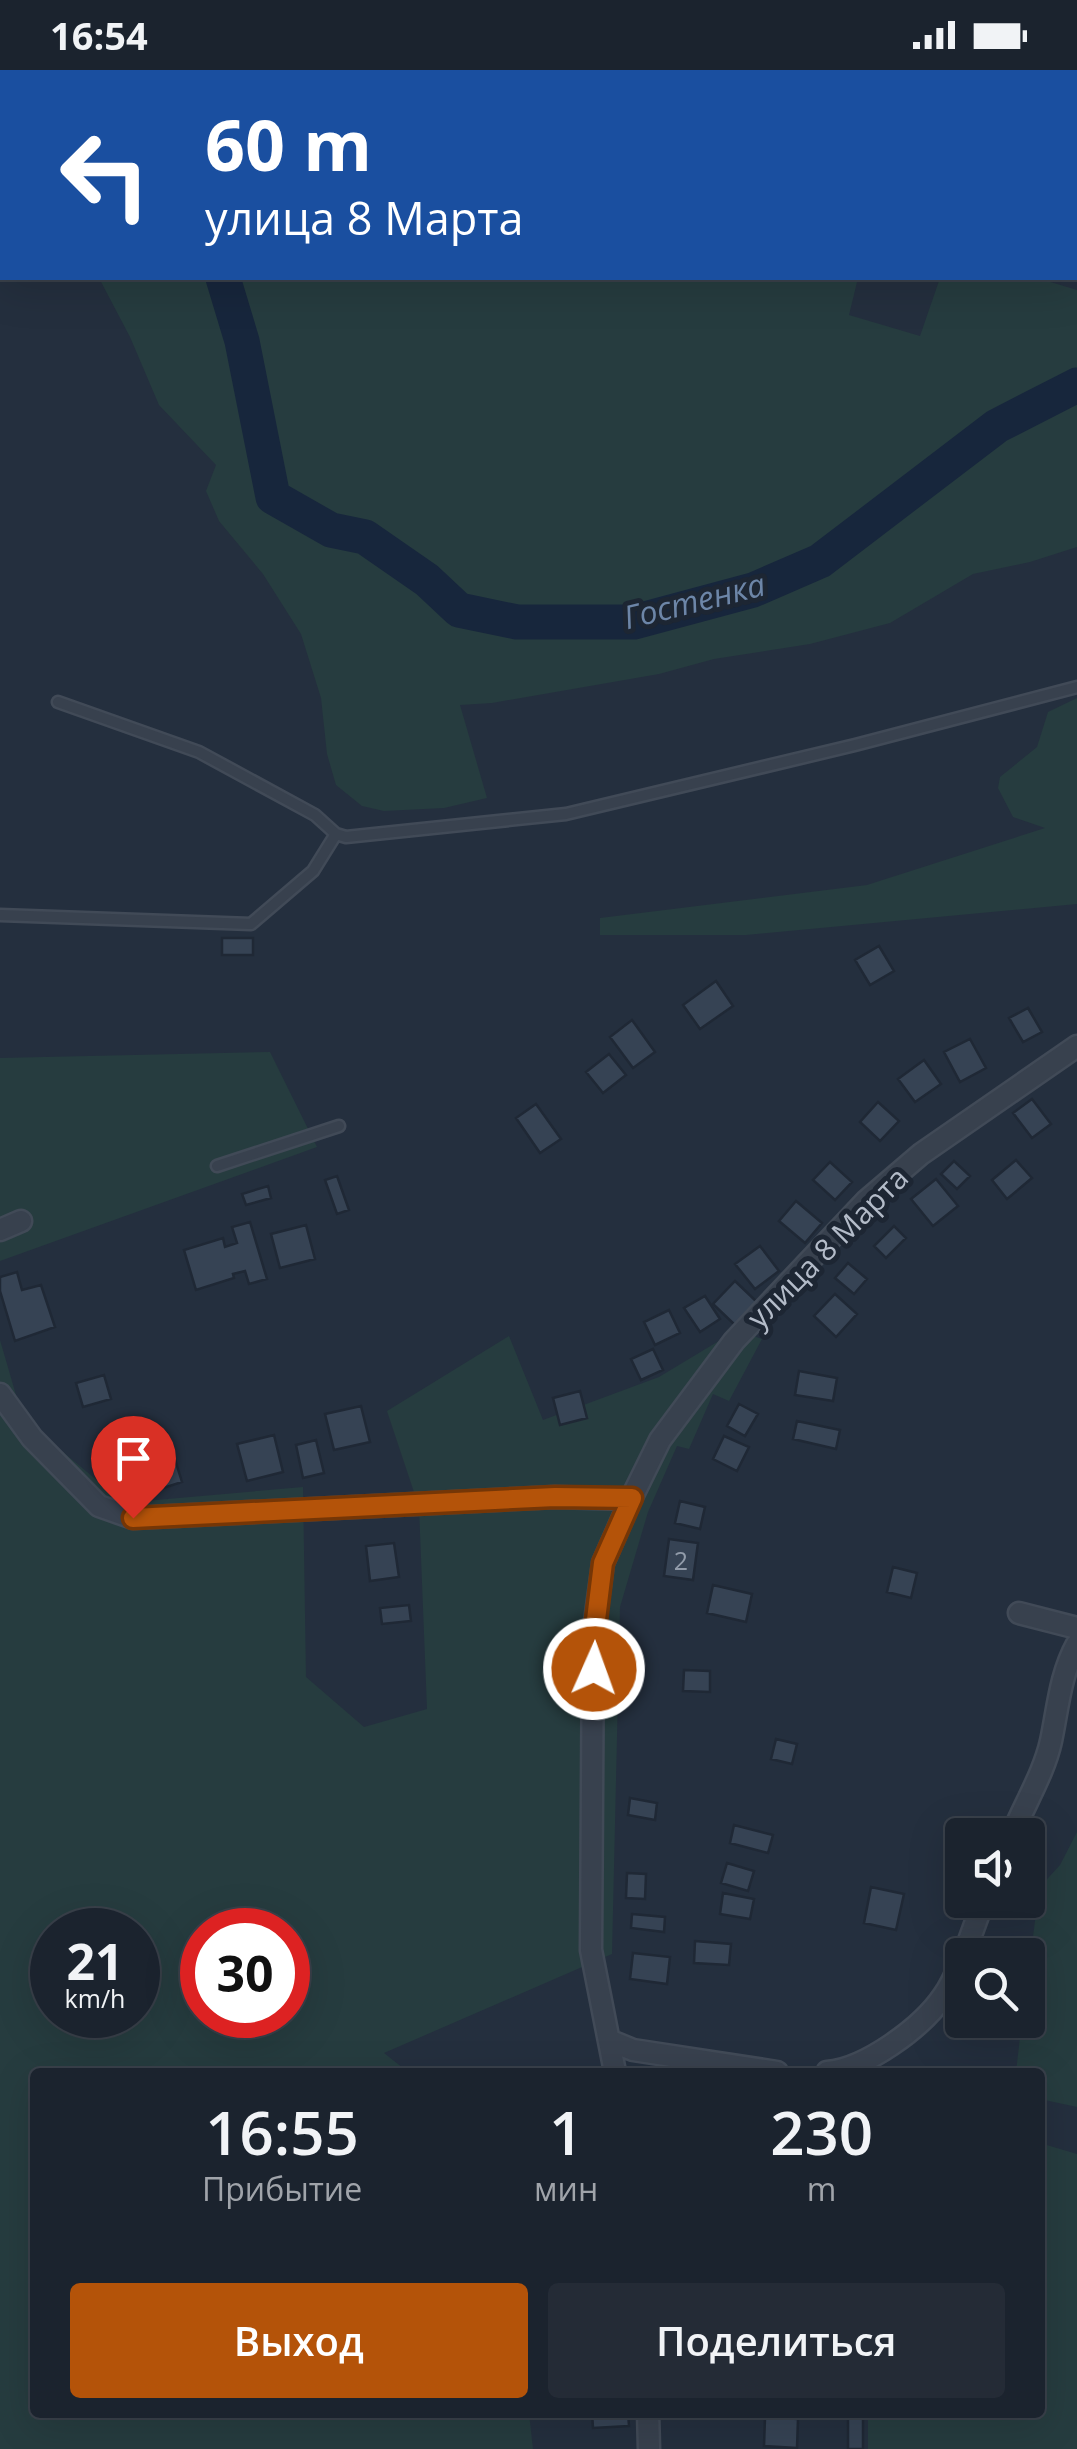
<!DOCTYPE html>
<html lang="ru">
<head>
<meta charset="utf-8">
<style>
  :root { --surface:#1b232e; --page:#242b36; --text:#f1f3f6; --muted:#a0a4aa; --line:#39404a; --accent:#b45309 }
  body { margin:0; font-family:"Open Sans",sans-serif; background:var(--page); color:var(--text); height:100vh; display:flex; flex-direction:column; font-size:38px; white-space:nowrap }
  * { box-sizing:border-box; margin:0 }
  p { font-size:32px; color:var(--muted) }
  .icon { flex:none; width:55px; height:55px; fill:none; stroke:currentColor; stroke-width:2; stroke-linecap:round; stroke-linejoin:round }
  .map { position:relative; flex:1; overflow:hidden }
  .side { position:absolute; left:30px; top:1998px; width:1015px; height:350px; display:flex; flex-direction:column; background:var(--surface); border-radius:10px; box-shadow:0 10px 40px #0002,0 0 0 2px var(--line) }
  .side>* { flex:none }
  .hud { position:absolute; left:0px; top:0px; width:1078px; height:210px; box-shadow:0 10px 40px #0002,0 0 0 2px var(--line); background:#1a4fa0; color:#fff; overflow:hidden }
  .tools { position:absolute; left:945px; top:1748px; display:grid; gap:20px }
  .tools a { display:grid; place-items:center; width:100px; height:100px; border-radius:10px; background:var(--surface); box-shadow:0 10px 40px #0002,0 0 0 2px var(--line); font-size:50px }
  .speed { position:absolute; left:30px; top:1838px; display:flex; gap:20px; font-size:50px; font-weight:700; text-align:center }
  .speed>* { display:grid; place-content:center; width:130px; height:130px; border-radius:50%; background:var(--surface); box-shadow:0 10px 40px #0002,0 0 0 2px var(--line); line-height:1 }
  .speed small { font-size:25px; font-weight:400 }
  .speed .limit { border:15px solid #d22; background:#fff; color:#111 }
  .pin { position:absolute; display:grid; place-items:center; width:85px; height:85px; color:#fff; margin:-102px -42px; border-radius:50% 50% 50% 0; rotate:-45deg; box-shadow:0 0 10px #0007 }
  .pin .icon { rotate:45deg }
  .me { position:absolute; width:110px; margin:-55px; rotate:2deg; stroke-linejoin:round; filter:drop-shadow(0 0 8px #0008) }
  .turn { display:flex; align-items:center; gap:35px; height:210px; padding:0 40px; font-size:45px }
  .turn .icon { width:130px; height:130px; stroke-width:2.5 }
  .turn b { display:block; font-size:70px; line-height:85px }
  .eta { display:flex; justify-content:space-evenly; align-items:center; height:170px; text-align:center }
  .eta b { font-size:60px; font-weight:600; line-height:70px }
  .button { display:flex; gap:20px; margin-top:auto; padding:20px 40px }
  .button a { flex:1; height:115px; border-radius:10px; background:var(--accent); color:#fff; font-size:40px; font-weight:600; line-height:115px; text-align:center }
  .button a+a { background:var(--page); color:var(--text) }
  .status { display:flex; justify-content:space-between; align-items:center; height:70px; padding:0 50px; background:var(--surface); direction:ltr }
  .status svg { height:28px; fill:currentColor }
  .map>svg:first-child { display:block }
  .green { fill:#263c3f; fill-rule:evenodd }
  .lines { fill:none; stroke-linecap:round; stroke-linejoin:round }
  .stream { stroke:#17263c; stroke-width:6 }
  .river { stroke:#17263c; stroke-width:35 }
  .building { fill:#364354; stroke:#1f2835; stroke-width:2.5 }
  .service-casing { stroke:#414a57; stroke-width:15 }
  .minor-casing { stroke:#414a57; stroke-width:25 }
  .service { stroke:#38414e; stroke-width:10 }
  .minor { stroke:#38414e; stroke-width:20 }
  .route-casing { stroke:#753606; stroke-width:25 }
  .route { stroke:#b45309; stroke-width:18 }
  .labels { text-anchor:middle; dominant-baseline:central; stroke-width:10; stroke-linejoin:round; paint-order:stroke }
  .number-label { font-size:25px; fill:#929caa }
  .street-label { font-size:30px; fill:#b4bcc9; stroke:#1d2633 }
  .water-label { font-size:32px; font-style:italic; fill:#6d86a8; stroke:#1d2633 }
</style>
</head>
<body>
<div class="status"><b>16:54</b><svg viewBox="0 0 49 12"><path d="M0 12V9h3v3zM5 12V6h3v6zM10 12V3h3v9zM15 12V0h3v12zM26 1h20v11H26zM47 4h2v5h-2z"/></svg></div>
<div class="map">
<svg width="1077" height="2379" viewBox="0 0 1077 2379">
  <rect width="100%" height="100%" fill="#242f3e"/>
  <path class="green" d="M0,0H600L2,2V72Z
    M99,208H858L849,245L920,266L940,208H1037L1077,220V477L1030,492L973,504L890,553L810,574L714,589L659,604L492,633L460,635L487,728L444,738L384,741L362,736L336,715L327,684L321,628L301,564L263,504L219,451L206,421L216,395L159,335L130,267Z
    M1077,628V834L746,865H600V848L867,815L1045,758L1013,747L998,718L1000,707L1037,677L1048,642Z
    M270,982L317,1077L0,1191V988Z
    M737,1260L762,1269L729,1331L713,1324L689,1379L677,1376L648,1442L620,1537L612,1884L384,1983L408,2002H35V2342L529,2343L533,2379H0V1270L23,1349L104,1416L133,1432L303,1417L306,1607L364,1657L427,1639L419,1437L387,1341L509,1266L543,1350L659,1307ZM52,1860H138V1945H52ZM202,1860H288V1945H202Z
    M1077,1762V2037L1040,2029V2002H1016L1022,1950H1028V1908L1039,1818L1060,1795Z
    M1040,2073L1077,2084V2379H868V2343L1040,2342Z"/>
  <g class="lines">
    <path class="stream" d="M242,0V2"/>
    <path class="river" d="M75,0L77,2
      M223,208L242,271L273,427L331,460L365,467L427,510L459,540L517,552H634L753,520L820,491L997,356L1077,315"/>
  </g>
  <path class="building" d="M222,868H253V885H222Z
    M879,876L894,901L870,915L855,890Z
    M716,911L733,936L700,959L683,935Z
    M1028,938L1042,962L1023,972L1009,948Z
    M632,950L655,982L633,998L610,967Z
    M970,969L986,998L960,1012L944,982Z
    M609,984L626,1005L603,1023L586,1002Z
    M924,990L941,1014L915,1032L898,1009Z
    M1032,1029L1051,1054L1032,1068L1013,1043Z
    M878,1032L899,1051L880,1071L860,1052Z
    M536,1034L561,1069L540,1083L516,1048Z
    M1016,1090L1032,1108L1007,1129L992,1110Z
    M954,1091L970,1106L957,1119L941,1104Z
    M830,1092L852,1112L835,1130L813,1110Z
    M337,1106L349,1140L337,1144L325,1110Z
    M936,1109L958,1136L933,1156L911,1129Z
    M268,1116L271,1128L246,1135L242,1124Z
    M796,1131L822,1153L805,1173L779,1151Z
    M250,1152L267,1209L249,1214L245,1201L233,1204L234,1208L196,1220L184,1180L223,1168L225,1177L237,1173L232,1157Z
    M306,1155L315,1189L280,1198L271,1164Z
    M894,1156L906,1168L886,1188L874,1176Z
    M760,1176L779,1201L755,1219L735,1194Z
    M848,1193L867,1209L854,1224L835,1208Z
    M17,1202L22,1220L41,1215L55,1257L15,1271L0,1221V1207Z
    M735,1211L758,1233L736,1256L713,1234Z
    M835,1224L857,1244L836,1267L814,1246Z
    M705,1226L720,1249L700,1262L684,1238Z
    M669,1240L680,1263L655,1275L644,1252Z
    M653,1279L663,1300L641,1310L631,1289Z
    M799,1301L837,1308L833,1331L795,1325Z
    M104,1305L111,1329L83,1337L76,1313Z
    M580,1321L587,1348L560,1355L553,1328Z
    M739,1334L758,1344L745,1366L727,1356Z
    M361,1336L370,1372L334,1380L325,1344Z
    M797,1351L840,1360L836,1379L793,1369Z
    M167,1364L182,1412L151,1422L135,1376Z
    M274,1365L283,1402L247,1411L237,1374Z
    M724,1366L749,1377L737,1401L713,1389Z
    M316,1370L324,1403L303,1408L296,1375Z
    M680,1431L705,1437L700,1459L675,1453Z
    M669,1469L698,1473L693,1510L664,1506Z
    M394,1473L399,1507L370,1511L366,1476Z
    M893,1497L917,1503L911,1528L887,1522Z
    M713,1515L752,1524L746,1552L707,1543Z
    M409,1535L411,1551L382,1554L380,1538Z
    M684,1600L710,1601V1622L683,1621Z
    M776,1669L797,1674L792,1694L771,1689Z
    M630,1728L657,1733L655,1750L628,1745Z
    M734,1755L773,1765L768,1783L730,1773Z
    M727,1793L754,1801L748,1821L721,1813Z
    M627,1803L646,1804L645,1829L626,1828Z
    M871,1817L904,1824L896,1860L864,1853Z
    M723,1823L754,1829L750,1849L720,1844Z
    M632,1844L665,1847L664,1862L631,1858Z
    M695,1871L731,1874L729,1895L694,1893Z
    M633,1883L670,1887L667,1914L630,1909Z
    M592,2342H628L629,2356L593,2358Z
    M848,2345H863V2379H848Z
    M765,2347L798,2349L797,2378L764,2376Z"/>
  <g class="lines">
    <defs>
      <path id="service" d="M58,632L199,682L315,745L336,764
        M0,845L251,854L313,801L336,764L346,767L566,744L855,675L1077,617
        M217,1096L339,1056"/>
      <path id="minor" d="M0,1160L21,1151
        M0,1324L32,1368L99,1436L133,1448L555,1427L631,1429
        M1019,1543L1077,1558
        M1012,1765C1024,1735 1044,1703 1051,1671C1058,1638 1060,1605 1077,1574
        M611,1971L633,1980L777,2002
        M615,2002L591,1880L593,1566L603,1493L631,1429L660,1370L734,1271L866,1131L921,1084L1077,976
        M827,2002C865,1999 922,1958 944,1925C960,1902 973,1857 984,1830
        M648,2342L649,2379"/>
    </defs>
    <use href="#service" class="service-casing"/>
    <use href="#minor" class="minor-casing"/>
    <use href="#service" class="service"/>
    <use href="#minor" class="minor"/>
  </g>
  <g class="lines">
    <defs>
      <path id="route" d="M133,1448L555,1427L632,1428L603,1493L594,1566V1599"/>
    </defs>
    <use href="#route" class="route-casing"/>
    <use href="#route" class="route"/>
  </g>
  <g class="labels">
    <g class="number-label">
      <text x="681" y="1490">2</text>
    </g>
    <g class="street-label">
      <text transform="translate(827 1177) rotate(-45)">улица 8 Марта</text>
    </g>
    <g class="water-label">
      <text transform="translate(694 530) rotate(-14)">Гостенка</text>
    </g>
  </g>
</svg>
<div class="tools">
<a><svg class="icon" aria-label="sound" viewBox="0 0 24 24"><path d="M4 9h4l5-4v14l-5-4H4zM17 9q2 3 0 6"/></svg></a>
<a><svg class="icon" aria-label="search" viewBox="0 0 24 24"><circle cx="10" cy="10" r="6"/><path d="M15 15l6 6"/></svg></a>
</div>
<div class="speed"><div>21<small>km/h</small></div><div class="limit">30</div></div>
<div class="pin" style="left:133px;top:1448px;background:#d93025"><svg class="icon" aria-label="arrive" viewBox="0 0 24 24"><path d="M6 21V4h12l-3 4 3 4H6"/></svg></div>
<svg class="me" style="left:594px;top:1599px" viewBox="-20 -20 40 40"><circle r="17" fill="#b45309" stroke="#fff" stroke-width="3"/><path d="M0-11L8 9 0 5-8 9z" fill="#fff"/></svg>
<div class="hud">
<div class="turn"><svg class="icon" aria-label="left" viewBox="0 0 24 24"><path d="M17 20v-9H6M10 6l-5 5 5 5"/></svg><div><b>60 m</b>улица 8 Марта</div></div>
</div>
<section class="side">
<div class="eta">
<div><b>16:55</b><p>Прибытие</p></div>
<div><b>1</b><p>мин</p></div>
<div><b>230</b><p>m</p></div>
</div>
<div class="button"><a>Выход</a><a>Поделиться</a></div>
</section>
</div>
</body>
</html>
